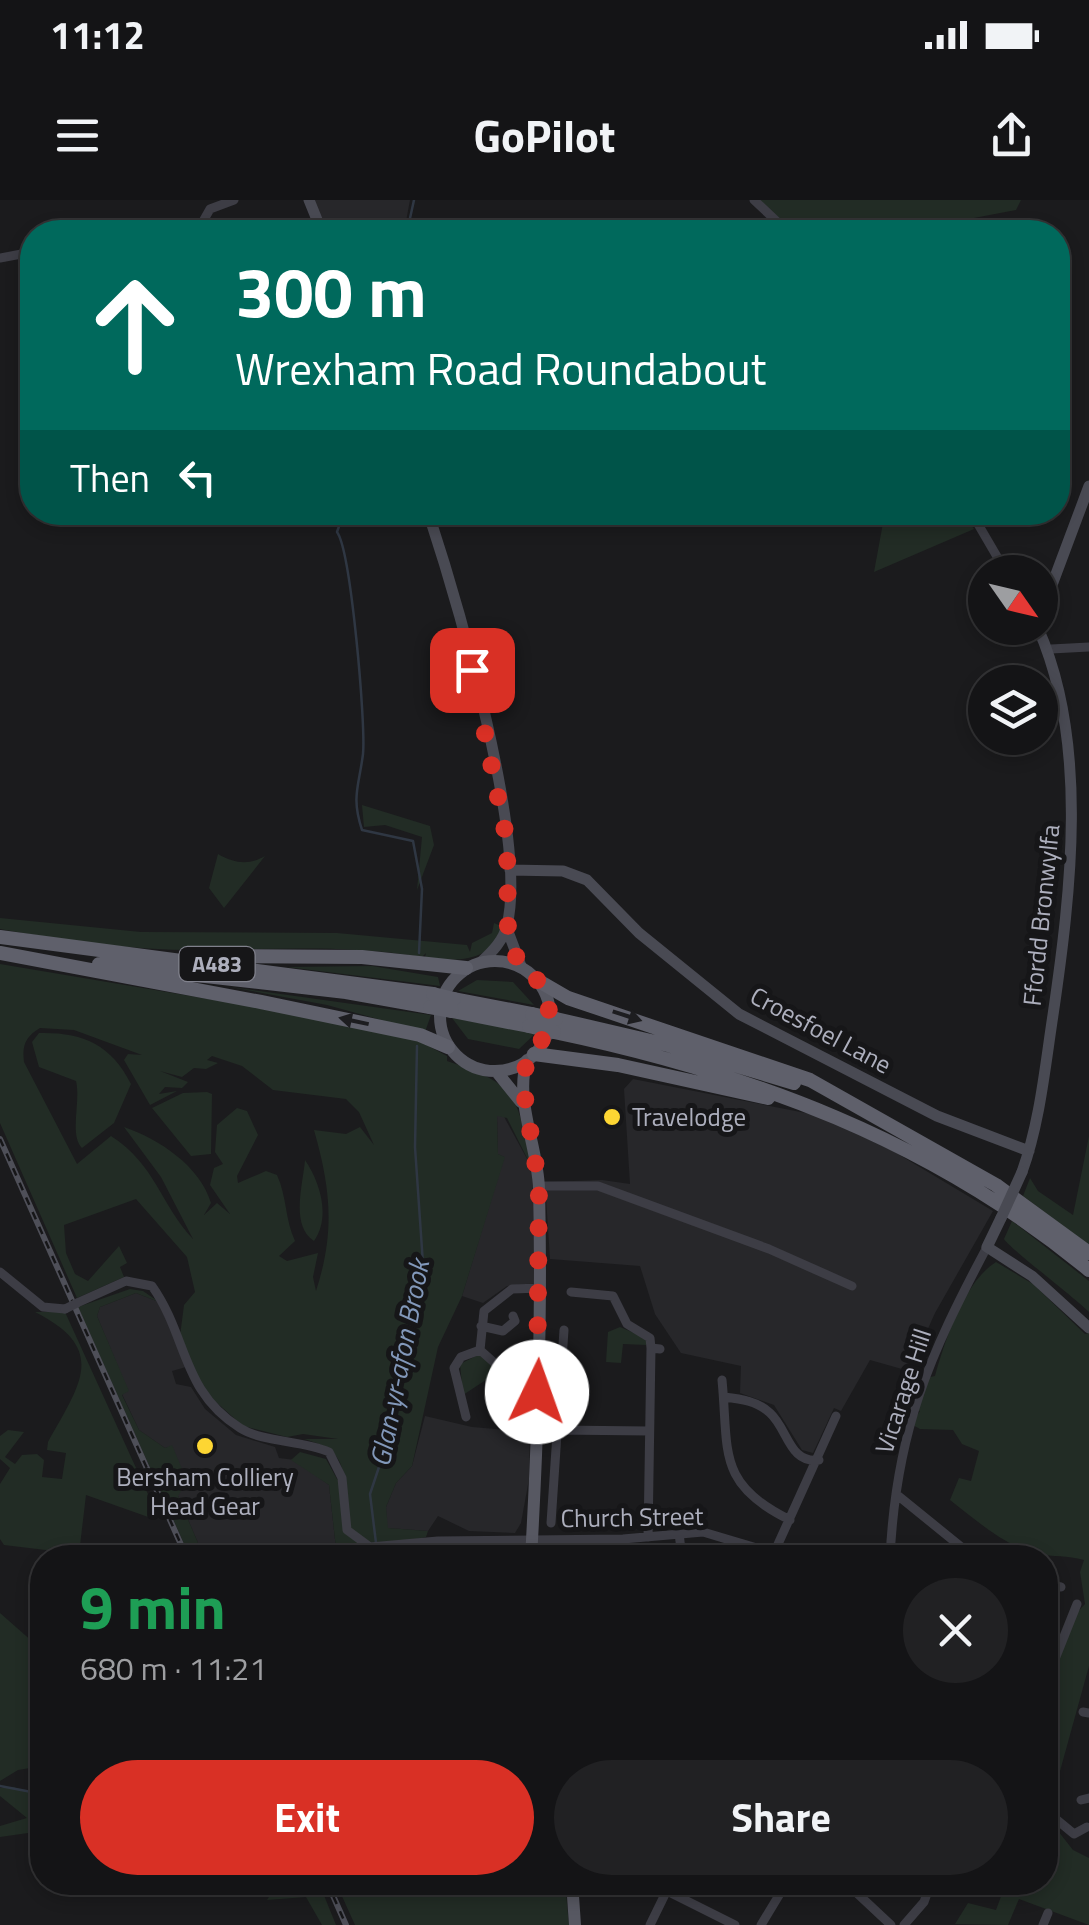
<!DOCTYPE html>
<html lang="en">
<head>
<meta charset="utf-8">
<style>
  :root { --surface:#141416; --page:#212123; --text:#f1f3f6; --muted:#9d9ea1; --line:#333335; --accent:#d93025 }
  body { margin:0; font-family:"Titillium Web",sans-serif; background:var(--page); color:var(--text); height:100vh; display:flex; flex-direction:column; font-size:38px; white-space:nowrap }
  * { box-sizing:border-box; margin:0 }
  p { font-size:32px; color:var(--muted) }
  .icon { flex:none; width:55px; height:55px; fill:none; stroke:currentColor; stroke-width:2; stroke-linecap:round; stroke-linejoin:round }
  .map { position:relative; flex:1; overflow:hidden }
  .side { position:absolute; left:30px; top:1345px; width:1028px; height:350px; display:flex; flex-direction:column; background:var(--surface); border-radius:40px; box-shadow:0 5px 15px #0003,0 0 0 2px var(--line) }
  .side>* { flex:none }
  .banner { position:absolute; left:20px; top:20px; width:1050px; height:305px; border-radius:40px; box-shadow:0 5px 15px #0003,0 0 0 2px var(--line); background:#00695c; color:#fff; overflow:hidden }
  .needle { width:65px; rotate:124deg }
  .buttons { position:absolute; left:968px; top:355px; display:grid; gap:20px }
  .buttons a { display:grid; place-items:center; width:90px; height:90px; border-radius:50%; background:var(--surface); box-shadow:0 5px 15px #0003,0 0 0 2px var(--line); font-size:50px }
  .pin { position:absolute; display:grid; place-items:center; width:85px; height:85px; color:#fff; margin:-42px; border-radius:20px; box-shadow:0 5px 15px #0006 }
  .me { position:absolute; width:110px; margin:-55px; rotate:3deg; stroke-linejoin:round; filter:drop-shadow(0 0 8px #0008) }
  .turn { display:flex; align-items:center; gap:35px; height:210px; padding:0 50px; font-size:45px }
  .turn .icon { width:130px; height:130px; stroke-width:2.5 }
  .turn b { display:block; font-size:70px; line-height:85px }
  .then { display:flex; align-items:center; height:95px; padding:0 50px; background:#0003; gap:20px; font-size:38px }
  .round { display:grid; place-items:center; flex:none; width:105px; height:105px; border-radius:52px; background:var(--page) }
  .overview { display:flex; align-items:center; justify-content:space-between; height:170px; padding:0 50px }
  h1 { font-size:60px; font-weight:700; line-height:75px; color:#1e9e55 }
  .primary-button { display:flex; gap:20px; margin-top:auto; padding:20px 50px }
  .primary-button a { flex:1; height:115px; border-radius:60px; background:var(--accent); color:#fff; font-size:40px; font-weight:700; line-height:115px; text-align:center }
  .primary-button a+a { background:var(--page); color:var(--text) }
  .status { display:flex; justify-content:space-between; align-items:center; height:70px; padding:0 50px; background:var(--surface); direction:ltr }
  .status svg { height:28px; fill:currentColor }
  header { display:flex; justify-content:space-between; align-items:center; height:130px; padding:0 50px; background:var(--surface); font-size:45px; font-weight:700 }
  .map>svg:first-child { display:block }
  .built { fill:#27272a }
  .green { fill:#222c25; fill-rule:evenodd }
  .lines { fill:none; stroke-linecap:round; stroke-linejoin:round }
  .stream { stroke:#2f3743; stroke-width:2.5 }
  .minor { stroke:#3d3d45; stroke-width:9 }
  .secondary { stroke:#494a53; stroke-width:11 }
  .primary { stroke:#575862; stroke-width:12 }
  .trunk { stroke:#5f606b; stroke-width:14 }
  .rail-casing { stroke:#4e4f58; stroke-width:6 }
  .rail { stroke:#161618; stroke-width:2.5; stroke-dasharray:8; stroke-linecap:butt }
  .minor-bridge { stroke:#3d3d45; stroke-width:9 }
  .secondary-bridge { stroke:#494a53; stroke-width:11 }
  .trunk-bridge { stroke:#5f606b; stroke-width:14 }
  .oneway { fill:#1d1d20 }
  .route { stroke:#d93025; stroke-width:18; stroke-dasharray:0 32.4 }
  .poi-dot { fill:#fdd633; stroke:#161618; stroke-width:4 }
  .labels { text-anchor:middle; dominant-baseline:central; stroke-width:10; stroke-linejoin:round; paint-order:stroke }
  .shield { fill:#161618; stroke:#80818c; stroke-width:2.5 }
  .shield-label { font-size:22px; font-weight:bold; fill:#adafbd }
  .street-label { font-size:25px; fill:#adafbd; stroke:#161618 }
  .poi-label { font-size:25px; fill:#adafbd; stroke:#161618; text-anchor:start }
  .water-label { font-size:28px; font-style:italic; fill:#8298ba; stroke:#161618 }
</style>
</head>
<body>
<div class="status"><b>11:12</b><svg viewBox="0 0 49 12"><path d="M0 12V9h3v3zM5 12V6h3v6zM10 12V3h3v9zM15 12V0h3v12zM26 1h20v11H26zM47 4h2v5h-2z"/></svg></div>
<header><svg class="icon" aria-label="menu" viewBox="0 0 24 24"><path d="M4 6h16M4 12h16M4 18h16"/></svg>GoPilot<svg class="icon" aria-label="share" viewBox="0 0 24 24"><path d="M12 15V3M7 8l5-5 5 5M5 13v7h14v-7"/></svg></header>
<div class="map">
<svg width="1089" height="1725" viewBox="0 0 1089 1725">
  <rect width="100%" height="100%" fill="#1b1b1d"/>
  <path class="built" d="M309,0H410L404,32H323Z
    M633,879L821,916L893,951L993,1011L935,1113L909,1171L870,1160L841,1211L834,1208L813,1253L802,1250L774,1205L740,1193L741,1166L681,1153L655,1114L640,1066L550,1059L545,982L602,980L630,984L624,889Z
    M502,913L532,968L536,1083L507,1086L483,1103L462,1096L504,957L498,954L497,916Z
    M136,1093L159,1102L186,1167L172,1171L176,1184L191,1187L205,1209L236,1235L275,1247L279,1258L295,1260L329,1285L337,1357H204L178,1296L172,1246L165,1248L139,1230L122,1194L128,1191L97,1116L100,1107Z
    M425,1216L472,1227L530,1232L529,1279L521,1323L515,1333L469,1331L438,1316L428,1331L387,1328L386,1307L396,1283L412,1266Z
    M422,1348H491V1357L420,1358Z"/>
  <path class="green" d="M759,0H1021L1016,10L900,32H793Z
    M922,312L963,313L974,329L874,372L883,323Z
    M362,605L430,626L434,645L417,690L422,637L385,625L364,627Z
    M218,654C235,664 250,665 265,656L224,708L209,688Z
    M0,718L141,732L337,733L467,745L470,752L472,743L492,733L494,723L501,726C494,763 455,762 425,757L426,753L422,757C350,745 279,749 207,750C138,751 67,741 0,729Z
    M0,764L310,816L421,842L447,856V861C521,885 516,897 532,968L507,918L497,916L498,954L505,957L462,1096L438,1147L412,1266L396,1283L386,1307L388,1328L428,1331L426,1337L369,1350L383,1354L422,1348L420,1357H337L329,1285L291,1260L300,1252L326,1259L337,1279L344,1280C342,1253 328,1246 304,1239H338L303,1234L287,1237L243,1226L199,1187L180,1136L184,1105L195,1092L187,1057L136,999L64,1025L66,1053L75,1074L88,1081L119,1046L127,1063L120,1067L124,1077L77,1098L0,923ZM40,828L74,830L142,855L128,854L124,860L150,905L177,891L159,894L165,887L182,888L188,882L160,871L182,877L194,868L206,869L218,863L207,860L212,856L242,866L273,890L346,899L359,912L374,945L360,927L346,934L314,930C331,990 335,1032 316,1091L313,1077L318,1053L287,1061L279,1056L295,1041C285,1020 287,997 277,975L266,971L238,983L237,976L258,935L247,911L237,908L217,925L215,952L223,964L214,968L210,985L230,1014L217,1003L204,1015L211,1003C200,966 159,939 124,927L161,977L193,1039C160,1004 156,965 111,936L77,964L24,862C22,846 25,837 40,828Z
    M372,766L438,777L440,786L287,767Z
    M477,780L513,782L534,805L458,791Z
    M230,787L431,815L425,832L327,805Z
    M452,818L536,833L519,849L468,839Z
    M39,833C82,832 111,844 131,884L114,923L82,948C69,935 81,902 76,881L39,867L32,842Z
    M207,892L212,894L211,954L191,956L152,908L183,893Z
    M1089,936V1045L1023,996L1030,978L1038,991L1073,1015Z
    M305,960C320,982 331,1017 314,1041C290,1025 303,985 305,960Z
    M1012,1021L1089,1081V1112C1075,1098 1007,1046 1004,1039Z
    M996,1062L1033,1084L1085,1134L1089,1133V1466L1049,1611L1045,1608V1491L1072,1418L1085,1404L1080,1372L1084,1360C1067,1355 1053,1357 1038,1354C1005,1347 975,1319 950,1300L959,1278L971,1281L979,1251L962,1244L953,1230L920,1229L911,1224L920,1211L902,1207L897,1199L903,1191L924,1196L926,1178L935,1176C945,1140 964,1082 996,1062Z
    M130,1089L143,1091L159,1102L136,1093L100,1107L97,1116L129,1191L122,1195L139,1230L165,1248L172,1245L187,1281L178,1296L204,1357H190L78,1107Z
    M35,1112H65L157,1314L151,1318L86,1295L79,1354L4,1345L0,1339V1284L10,1268L0,1259V1236L8,1230L24,1232L5,1257L15,1264L22,1255L37,1254L44,1260L42,1277L62,1279L66,1253L47,1250L48,1242C81,1183 108,1149 35,1112Z
    M620,1127L646,1138V1145L623,1144L621,1163L606,1162L608,1132Z
    M480,1154L501,1170L463,1195L460,1164Z
    M0,1413L42,1450V1566L18,1570L0,1581Z
    M13,1587L42,1596V1631L0,1637V1626L27,1618L0,1596V1588Z
    M1045,1613L1059,1624L1058,1631L1073,1650L1089,1658V1725L1019,1699L1008,1725L955,1724L968,1703L996,1710L1006,1683L1045,1682Z
    M278,1683H319L336,1725H322L306,1697L267,1700Z
    M336,1683H565L569,1725H355Z"/>
  <g class="lines">
    <path class="stream" d="M407,32L414,0
      M344,312L337,332C351,351 366,525 363,554C359,586 351,597 362,630L413,641L422,689L419,753
      M376,1343L370,1294L385,1249L423,1064L415,947L417,846
      M0,1586L42,1594"/>
    <path class="minor" d="M754,0L788,32
      M197,32L210,9L234,0
      M0,58L32,52
      M971,312L1006,372
      M1051,449L1089,447
      M539,986H598L769,1049L852,1086
      M0,1072L43,1107L65,1109
      M571,1092L613,1096L627,1124L650,1138L651,1148
      M77,1103L126,1081L152,1086C188,1137 181,1191 240,1228C264,1243 302,1240 329,1252L342,1278L347,1330L370,1347L438,1341L623,1339L703,1332L790,1358
      M481,1126L503,1131L515,1121L513,1116
      M722,1180C729,1251 716,1284 790,1320
      M724,1197C741,1199 757,1201 770,1213C788,1229 789,1264 819,1260
      M466,1217L454,1168L461,1157L480,1150
      M504,1220L507,1174L480,1150L484,1111L512,1089L541,1088
      M557,1230L649,1231
      M896,1294L965,1350
      M551,1323L564,1130
      M679,1333L682,1358
      M648,1337L651,1148L660,1149
      M623,1339V1358
      M774,1353L836,1216
      M890,1358C896,1231 929,1156 987,1047
      M1045,1384L1061,1387
      M1045,1484L1077,1404
      M1083,1512L1089,1513
      M1081,1600L1089,1598
      M1045,1610L1074,1634L1087,1627
      M845,1682L891,1725
      M667,1691L735,1725
      M650,1725L671,1682
      M761,1725L787,1682
      M904,1725L924,1702L931,1682
      M1043,1725L1048,1713"/>
    <path class="secondary" d="M309,0L322,32
      M428,312C457,400 528,641 507,725C504,740 492,752 481,762
      M1040,417L1089,286
      M510,670L563,671L587,680L639,733L739,814L937,916L1029,951
      M507,729L521,766
      M1022,972C1040,922 1045,867 1053,815C1071,692 1089,543 1038,428
      M1001,1018L987,1047L1032,1076L1089,1128"/>
    <path class="primary" d="M440 816a55 55 0 1 1 110 0a55 55 0 1 1-110 0Z
      M527,860C514,900 538,947 539,989C542,1111 538,1235 531,1358
      M496,871L521,902
      M572,1682L575,1725"/>
    <path class="trunk" d="M0,737L433,794
      M0,753L261,802L420,835L448,847
      M220,756L362,757L466,768
      M99,764L346,792L430,807
      M537,780L568,798L810,880L996,985L1089,1053
      M454,799L532,814
      M452,811L529,826
      M556,819L668,845L794,883
      M554,832C750,873 932,940 1089,1070
      M534,854L618,865L768,898"/>
    <defs>
      <path id="rail" d="M0,939L187,1358
        M327,1682L346,1725"/>
    </defs>
    <use href="#rail" class="rail-casing"/>
    <use href="#rail" class="rail"/>
    <path class="minor-bridge" d="M65,1109L77,1103"/>
    <path class="secondary-bridge" d="M1001,1018L1022,972"/>
    <path class="trunk-bridge" d="M433,794L454,799
      M430,807L452,811
      M532,814L556,819
      M529,826L554,832"/>
  </g>
  <defs><path id="oneway-solid" d="M-6-.8H1V-3.2L6.5 0L1 3.2V.8H-6Z" transform="scale(2.5)"/></defs>
  <g class="oneway">
    <use href="#oneway-solid" transform="translate(627 816) rotate(18)"/>
    <use href="#oneway-solid" transform="translate(354 821) rotate(-168)"/>
  </g>
  <g class="lines">
    <path class="route" d="M472,470L507,641L508,736L520,766L537,780L549,804L548,831L528,860L522,879L539,986L537,1192"/>
  </g>
  <g class="poi-dot">
    <circle cx="612" cy="917" r="10"/>
    <circle cx="205" cy="1246" r="10"/>
  </g>
  <g class="labels">
    <rect class="shield" x="179.5" y="747" width="75" height="34" rx="8"/>
    <g class="shield-label">
      <text x="217" y="764">A483</text>
    </g>
    <g class="street-label">
      <text transform="translate(1041 715) rotate(-84)">Ffordd Bronwylfa</text>
      <text transform="translate(821 830) rotate(28)">Croesfoel Lane</text>
      <text transform="translate(903 1191) rotate(-72)">Vicarage Hill</text>
      <text transform="translate(632 1317) rotate(-1)">Church Street</text>
    </g>
    <g class="poi-label">
      <text x="632" y="917">Travelodge</text>
      <text x="205" y="1277" text-anchor="middle">Bersham Colliery<tspan x="205" dy="29">Head Gear</tspan></text>
    </g>
    <g class="water-label">
      <text transform="translate(399 1163) rotate(-79)">Glan-yr-afon Brook</text>
    </g>
  </g>
</svg>
<div class="buttons">
<a><svg class="needle" viewBox="-14 -14 28 28"><path d="M0-13l5 13h-10z" fill="#e53935"/><path d="M0 13l5-13h-10z" fill="#9d9ea1"/></svg></a>
<a><svg class="icon" aria-label="layers" viewBox="0 0 24 24"><path d="M12 4l9 5-9 5-9-5zM3 14l9 5 9-5"/></svg></a>
</div>
<div class="pin" style="left:472px;top:470px;background:#d93025"><svg class="icon" aria-label="arrive" viewBox="0 0 24 24"><path d="M6 21V4h12l-3 4 3 4H6"/></svg></div>
<svg class="me" style="left:537px;top:1192px" viewBox="-20 -20 40 40"><circle r="19" fill="#fff"/><path d="M0-13L10 11 0 6-10 11z" fill="#d93025"/></svg>
<div class="banner">
<div class="turn"><svg class="icon" aria-label="ahead" viewBox="0 0 24 24"><path d="M12 20V5M6 11l6-6 6 6"/></svg><div><b>300 m</b>Wrexham Road Roundabout</div></div>
<div class="then">Then<svg class="icon" aria-label="left" viewBox="0 0 24 24"><path d="M17 20v-9H6M10 6l-5 5 5 5"/></svg></div>
</div>
<section class="side">
<div class="overview"><div><h1>9 min</h1><p>680 m · 11:21</p></div><a class="round"><svg class="icon" aria-label="close" viewBox="0 0 24 24"><path d="M6 6l12 12M18 6L6 18"/></svg></a></div>
<div class="primary-button"><a>Exit</a><a>Share</a></div>
</section>
</div>
</body>
</html>
